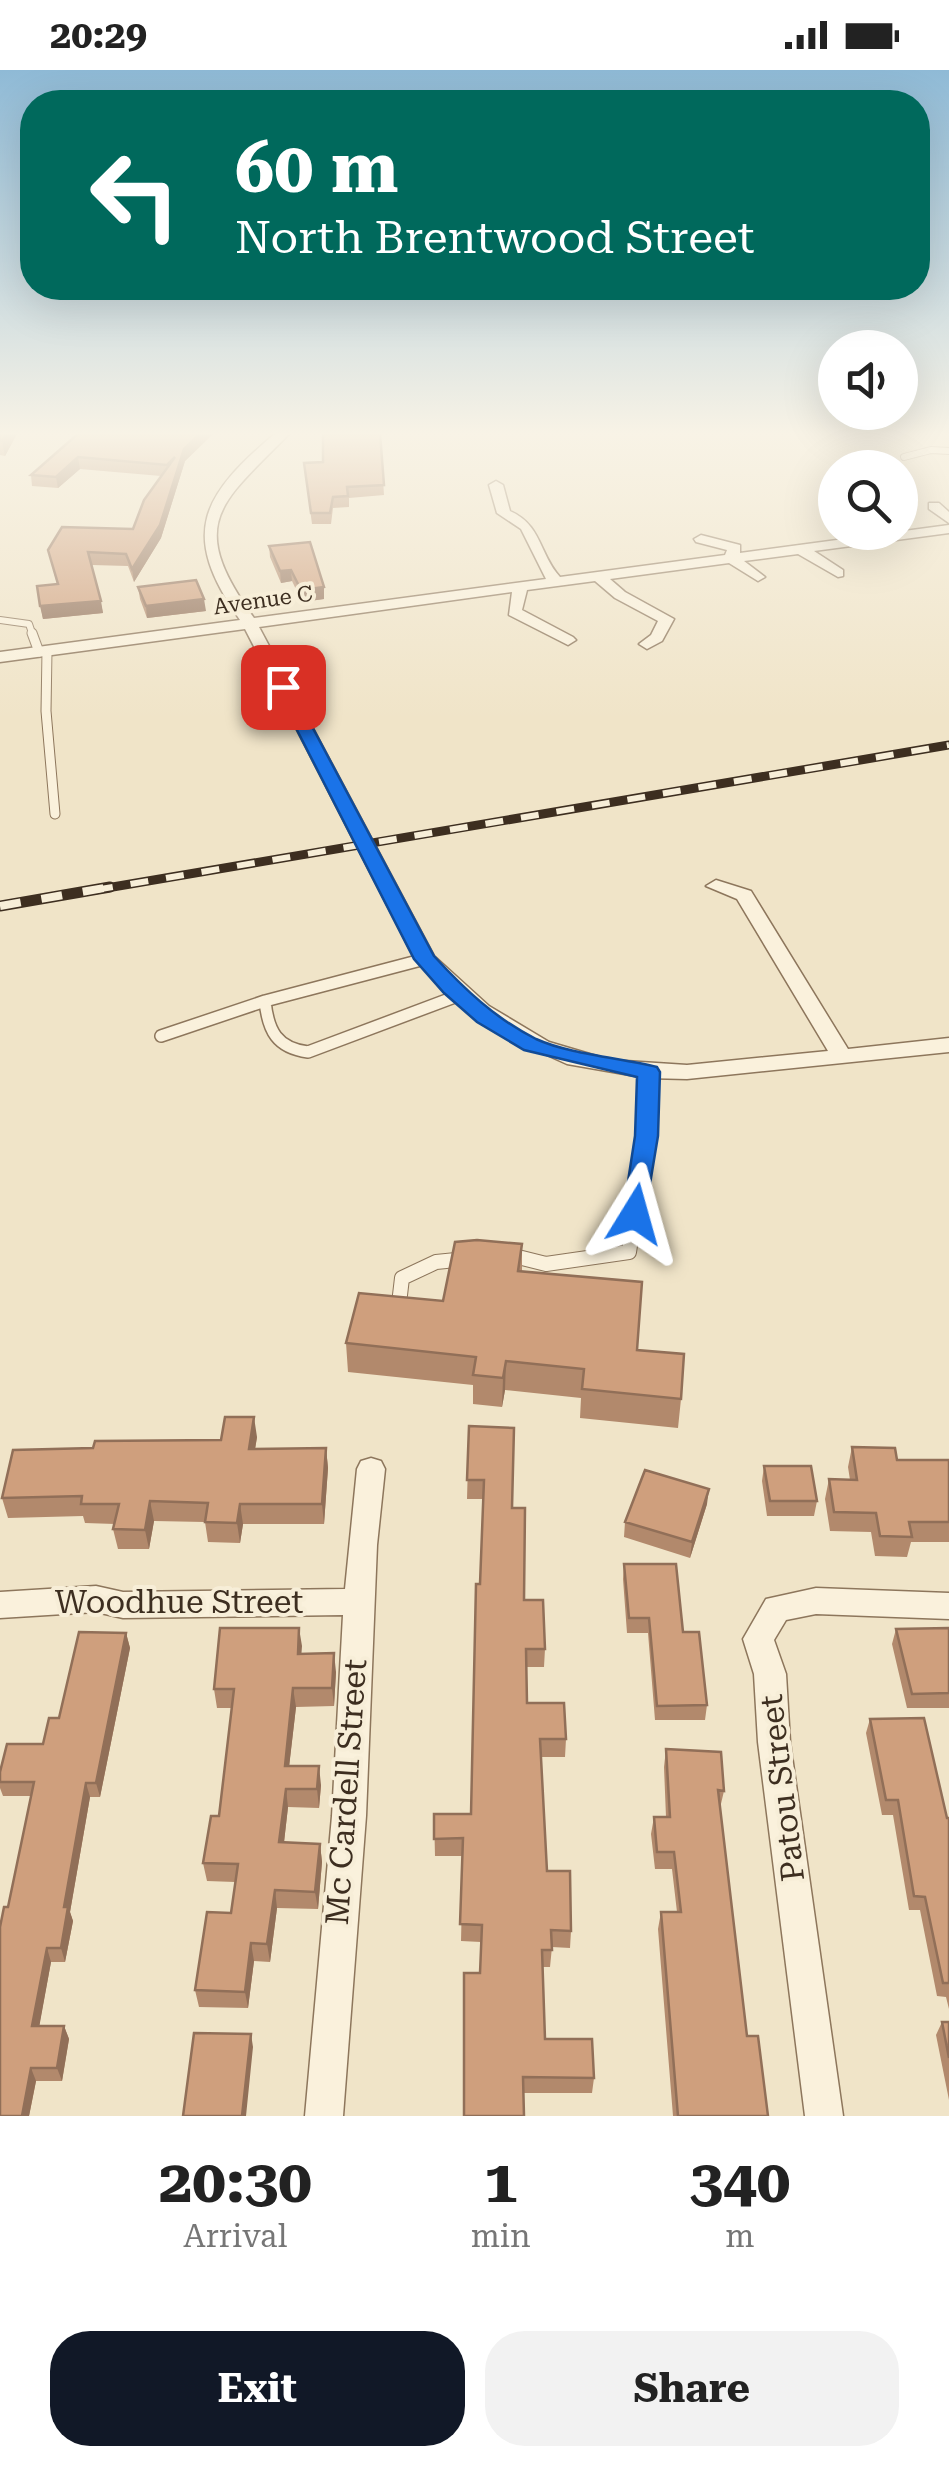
<!DOCTYPE html>
<html lang="en">
<head>
<meta charset="utf-8">
<style>
  :root { --surface:#fff; --page:#f2f2f2; --text:#222; --muted:#767676; --accent:#111827 }
  body { margin:0; font-family:"Roboto Serif",serif; background:var(--page); color:var(--text); height:100vh; display:flex; flex-direction:column; font-size:38px; white-space:nowrap }
  * { box-sizing:border-box; margin:0 }
  p { font-size:32px; color:var(--muted) }
  .icon { flex:none; width:55px; height:55px; fill:none; stroke:currentColor; stroke-width:2; stroke-linecap:round; stroke-linejoin:round }
  .map { position:relative; height:2046px; overflow:hidden }
  .drawer { display:flex; flex-direction:column; background:var(--surface); flex:1 }
  .drawer>* { flex:none }
  .hud { position:absolute; left:20px; top:20px; width:910px; height:210px; border-radius:40px; box-shadow:0 10px 40px #0002; background:#00695c; color:#fff; overflow:hidden }
  .controls { position:absolute; left:818px; top:260px; display:grid; gap:20px }
  .controls a { display:grid; place-items:center; width:100px; height:100px; border-radius:50%; background:var(--surface); box-shadow:0 10px 40px #0002; font-size:50px }
  .pin { position:absolute; display:grid; place-items:center; width:85px; height:85px; color:#fff; margin:-42px; border-radius:20px; box-shadow:0 5px 15px #0006 }
  .me { position:absolute; width:110px; margin:-55px; rotate:8deg; stroke-linejoin:round; filter:drop-shadow(0 0 8px #0008) }
  .turn { display:flex; align-items:center; gap:35px; height:210px; padding:0 50px; font-size:45px }
  .turn .icon { width:130px; height:130px; stroke-width:2.5 }
  .turn b { display:block; font-size:70px; line-height:85px }
  .eta { display:flex; justify-content:space-evenly; align-items:center; height:170px; text-align:center }
  .eta b { font-size:60px; font-weight:700; line-height:70px }
  .action { display:flex; gap:20px; margin-top:auto; padding:20px 50px }
  .action a { flex:1; height:115px; border-radius:40px; background:var(--accent); color:#fff; font-size:40px; font-weight:700; line-height:115px; text-align:center }
  .action a+a { background:var(--page); color:var(--text) }
  .status { display:flex; justify-content:space-between; align-items:center; height:70px; padding:0 50px; background:var(--surface); direction:ltr }
  .status svg { height:28px; fill:currentColor }
  .map>svg:first-child { display:block }
  .lines { fill:none; stroke-linecap:round; stroke-linejoin:round }
  .service-far3-casing { stroke:#8d765c; stroke-width:8 }
  .service-far2-casing { stroke:#8d765c; stroke-width:11 }
  .service-far1-casing { stroke:#8d765c; stroke-width:14 }
  .service-casing { stroke:#8d765c; stroke-width:16 }
  .minor-casing { stroke:#8d765c; stroke-width:3 }
  .service-far3 { stroke:#faf1dc; stroke-width:6 }
  .service-far2 { stroke:#faf1dc; stroke-width:9 }
  .service-far1 { stroke:#faf1dc; stroke-width:11 }
  .service { stroke:#faf1dc; stroke-width:14 }
  .minor { fill:#faf1dc; fill-rule:evenodd }
  .rail-far1-casing { stroke:#3d2e20; stroke-width:9 }
  .rail-casing { stroke:#3d2e20; stroke-width:11 }
  .rail-far1 { stroke:#f7eed8; stroke-width:6; stroke-dasharray:18; stroke-linecap:butt }
  .rail { stroke:#f7eed8; stroke-width:8; stroke-dasharray:21; stroke-linecap:butt }
  .wall { fill:#b2896c }
  .shaded-wall { fill:#916f58 }
  .building { fill:#cf9f7d; stroke:#916f58; stroke-width:2.5 }
  .route { fill:#1a73e8; stroke:#114b97; stroke-width:2.5 }
  .labels { text-anchor:middle; dominant-baseline:central; stroke-width:8; stroke-linejoin:round; paint-order:stroke }
  .far-street-label { font-size:22px; fill:#3d2e20; stroke:#f7eed8 }
  .near-street-label { font-size:32px; fill:#3d2e20; stroke:#f7eed8 }
</style>
</head>
<body>
<div class="status"><b>20:29</b><svg viewBox="0 0 49 12"><path d="M0 12V9h3v3zM5 12V6h3v6zM10 12V3h3v9zM15 12V0h3v12zM26 1h20v11H26zM47 4h2v5h-2z"/></svg></div>
<div class="map">
<svg width="949" height="2046" viewBox="0 0 949 2046">
  <rect width="100%" height="100%" fill="#f0e4c8"/>
  <g class="lines">
    <defs>
      <path id="service-far3" d="M904,387L931,380L949,381
        M0,550L29,554L33,566"/>
      <path id="service-far2" d="M32,563L39,582
        M47,581L46,641L55,744"/>
      <path id="service-far1" d="M265,931C268,961 277,978 308,982L460,925
        M161,966L265,931L425,889
        M635,1140L646,1066L649,1002"/>
      <path id="service" d="M510,1185L546,1194L629,1182L636,1137
        M400,1225L402,1208L436,1192L466,1189"/>
      <path id="minor" d="M277,362H291C222,433 184,451 254,548L546,509L521,459L497,443L489,415L496,411L503,415L510,441C542,455 539,484 560,507L725,485L727,480L696,472L694,469L701,465L740,475V483L949,455V463L814,481L843,500V506L838,507L798,484L744,491L765,507L758,511L729,493L610,509L625,522L674,549L662,571L647,579L639,574L651,565L658,551L615,528L595,511L527,520L522,540L573,567L576,570L568,575L509,545L512,522L259,557L434,886L489,936L549,972L610,990L687,995L828,981L737,829L706,816L716,810L751,821L848,979L949,968V982L687,1009L647,1008L567,994L503,965L445,921L415,889L245,559L0,592V582L240,550C179,463 201,426 277,362Z
        M929,433H939L949,442V453L929,439Z
        M371,1388L381,1391L385,1399L377,1475L366,1746L343,2046H305L332,1746L343,1545L123,1548L96,1542L0,1548V1522L96,1516L123,1522L345,1519L357,1399L361,1391Z
        M816,1518L949,1523V1549L816,1544L786,1550L774,1570L786,1604L790,1672L843,2046H805L758,1672L754,1604L743,1569L766,1529Z"/>
    </defs>
    <use href="#service-far3" class="service-far3-casing"/>
    <use href="#service-far2" class="service-far2-casing"/>
    <use href="#service-far1" class="service-far1-casing"/>
    <use href="#service" class="service-casing"/>
    <use href="#minor" class="minor-casing"/>
    <use href="#service-far3" class="service-far3"/>
    <use href="#service-far2" class="service-far2"/>
    <use href="#service-far1" class="service-far1"/>
    <use href="#service" class="service"/>
    <use href="#minor" class="minor"/>
    <defs>
      <path id="rail-far1" d="M95,820L949,675"/>
      <path id="rail" d="M0,836L110,817"/>
    </defs>
    <use href="#rail-far1" class="rail-far1-casing"/>
    <use href="#rail" class="rail-casing"/>
    <use href="#rail-far1" class="rail-far1"/>
    <use href="#rail" class="rail"/>
  </g>
  <path class="wall" d="M0,362H18L5,386L0,385Z
    M380,363L384,425L349,428V437L333,438L331,454H312L304,393L323,392Z
    M102,364H213L185,391L161,468L134,512L128,496L92,495L103,543L43,549L37,516L57,514L48,480L133,459L161,406L80,399L58,418L32,416L31,405Z
    M269,476L324,529L302,532L292,511L281,513L270,487Z
    M138,517L206,541L147,548L140,529Z
    M522,1174V1201L637,1280L681,1329L678,1358L580,1348L581,1328L505,1320L502,1337L473,1334V1315L348,1302L346,1273L443,1231Z
    M469,1356L512,1438L524,1530L545,1579L544,1597H527V1633L566,1669L565,1687H541L547,1801L571,1861L570,1878L552,1877L550,1897H543L545,1969L594,2008L592,2023H524L480,1903L481,1872L461,1871L463,1786H435L434,1744H471L483,1429H467Z
    M257,1367L255,1379L326,1378L328,1398L324,1454H243L240,1473L208,1472L205,1452L154,1451L149,1479H118L113,1459L115,1454L85,1453L83,1446L8,1448L2,1428L93,1378Z
    M852,1377L897,1390H949V1472H911L907,1487L875,1486L871,1462L830,1461L825,1429L829,1409L850,1410L848,1397Z
    M764,1396L817,1431L814,1446H767L762,1411Z
    M707,1434L690,1488L624,1467L625,1452Z
    M624,1494L707,1635L705,1650H655L648,1563H627L623,1509Z
    M299,1558L301,1584L336,1602L334,1636L296,1637L289,1696L321,1715L319,1738L288,1737L284,1772L320,1774L322,1792L318,1839L277,1838L270,1892L254,1891L248,1938L199,1937L195,1920L231,1843L235,1812L207,1811L203,1793L219,1746L232,1638H217L214,1619Z
    M949,1558V1638H907L892,1574L896,1559Z
    M126,1563L130,1578L100,1727H90L70,1842L73,1851L65,1892H51L39,1956H64L69,1969L62,2011H36L29,2046H0L8,1837L31,1726H3L0,1718V1702L43,1674L59,1648Z
    M870,1649L947,1748H949V1939L946,1927L937,1926L920,1840H909L893,1745H882L866,1663Z
    M666,1679L724,1721L720,1738L747,1966L768,2046H673L658,1859L661,1842H677L672,1799H655L651,1764L654,1747H666L664,1697Z
    M942,1952H949V2030L936,1965Z"/>
  <path class="shaded-wall" d="M7,362H18L5,386L2,371Z
    M202,362H213V364L185,391L161,468L134,512L132,499L184,379Z
    M78,387L80,399L58,418L56,407Z
    M291,500L292,511L281,513L280,501Z
    M324,517V529L302,532L301,520Z
    M204,529L206,541L147,548L146,536Z
    M101,531L103,543L43,549L40,536Z
    M506,1291L505,1320L502,1337L503,1308Z
    M254,1347L257,1367L252,1398L249,1379Z
    M326,1378L328,1398L324,1454L322,1434Z
    M709,1419L707,1434L690,1488L692,1472Z
    M150,1431L154,1451L149,1479L145,1460Z
    M240,1434L243,1454L240,1473L237,1453Z
    M299,1558L302,1576L300,1603L298,1584Z
    M126,1563L130,1578L100,1727L96,1713Z
    M334,1583L336,1602L334,1636L332,1618Z
    M293,1618L296,1637L287,1715L285,1696Z
    M319,1696L321,1715L319,1738L317,1719Z
    M86,1713L90,1727L70,1842L73,1851L65,1892L61,1878L64,1837Z
    M286,1719L288,1737L282,1790L279,1772Z
    M320,1774L322,1792L318,1839L315,1822Z
    M275,1820L277,1838L270,1892L267,1874Z
    M251,1873L254,1891L248,1938L245,1922Z
    M47,1878L51,1892L37,1969L32,1956Z
    M64,1956L69,1969L62,2011L57,1998Z
    M251,1964L253,1977L246,2046H242Z
    M31,1998L36,2011L29,2046H22Z"/>
  <path class="building" d="M0,362H7L2,371L0,370Z
    M80,362H101L102,364L104,362L147,363L202,362L184,379L160,455L132,499L126,484L88,482L101,531L40,536L37,516L58,514L48,480L62,457L133,459L144,430L175,387L167,395L78,387L56,407L31,405Z
    M380,363L384,415L347,417L348,426L333,427L330,443H311L304,393L323,392V364Z
    M310,472L324,517L301,520L291,500L280,501L269,476Z
    M196,510L204,529L146,536L138,517Z
    M477,1170L522,1174L518,1201L642,1212L637,1280L684,1284L681,1329L582,1319L584,1299L506,1291L503,1308L473,1305L476,1287L346,1273L359,1223L443,1231L455,1172Z
    M225,1347H254L249,1379L326,1378L322,1434H240L237,1453L205,1452L208,1433L150,1431L145,1460L113,1459L119,1434H81L82,1426L2,1428L13,1380L93,1378L95,1371L221,1370Z
    M469,1356L514,1358L512,1438H525L524,1530H543L545,1579H526L527,1633H564L566,1669H540L547,1801H570L571,1861L551,1860L552,1880H542L545,1969H592L594,2008L523,2007L524,2046H464V1903H480L482,1855L460,1854L463,1768L434,1769V1744H471L476,1514H480L484,1410H467Z
    M852,1377L895,1378L897,1390H949V1452H909L912,1467L880,1466L876,1443L834,1442L829,1409L857,1410Z
    M764,1396H811L817,1431H770Z
    M645,1400L709,1419L692,1472L625,1452Z
    M624,1494H676L683,1562H699L707,1635L657,1636L649,1548H629Z
    M220,1558H299L298,1584L334,1583L332,1618H293L285,1696H319L317,1719H286L279,1772L320,1774L315,1822L275,1820L267,1874L251,1873L245,1922L195,1920L207,1842L231,1843L238,1794L203,1793L211,1746H219L234,1619H214Z
    M949,1558V1623L912,1624L896,1559Z
    M79,1562L126,1563L96,1713H86L64,1837H68L61,1878H47L32,1956H64L57,1998H31L22,2046H0V1857L4,1837H8L34,1712H0V1702L7,1674H43L49,1648H59Z
    M924,1648L947,1748H949V1913H943L925,1827L914,1826L898,1730H886L870,1649Z
    M666,1679L721,1682L724,1721L718,1720L747,1966H758L768,2046H678L661,1842H681L674,1782H657L654,1747H670Z
    M942,1952H949V1988Z
    M194,1963L251,1964L242,2046H183Z"/>
  <linearGradient id="sky" x2="0" y2="1"><stop stop-color="#8fbad6"/><stop offset="0.56" stop-color="#f8f3e6"/><stop offset="1" stop-color="#f8f3e6" stop-opacity="0"/></linearGradient>
  <rect width="949" height="649" fill="url(#sky)"/>
  <path class="route" d="M283,612L291,617L434,886C464,919 496,949 536,969C569,984 620,988 657,997L660,1002L658,1066L644,1150L635,1152L623,1144L635,1066L637,1007L524,980L477,952L444,923L414,889L275,617Z"/>
  <g class="labels">
    <g class="far-street-label">
      <text transform="translate(263 530) rotate(-8)">Avenue C</text>
    </g>
    <g class="near-street-label">
      <text x="179" y="1532">Woodhue Street</text>
      <text transform="translate(782 1718) rotate(-97)">Patou Street</text>
      <text transform="translate(346 1722) rotate(-86)">Mc Cardell Street</text>
    </g>
  </g>
</svg>
<div class="controls">
<a><svg class="icon" aria-label="sound" viewBox="0 0 24 24"><path d="M4 9h4l5-4v14l-5-4H4zM17 9q2 3 0 6"/></svg></a>
<a><svg class="icon" aria-label="search" viewBox="0 0 24 24"><circle cx="10" cy="10" r="6"/><path d="M15 15l6 6"/></svg></a>
</div>
<div class="pin" style="left:283px;top:617px;background:#d93025"><svg class="icon" aria-label="arrive" viewBox="0 0 24 24"><path d="M6 21V4h12l-3 4 3 4H6"/></svg></div>
<svg class="me" style="left:635px;top:1144px" viewBox="-20 -20 40 40"><path d="M0-17L14 15 0 8-14 15z" fill="#1a73e8" stroke="#fff" stroke-width="4"/></svg>
<div class="hud">
<div class="turn"><svg class="icon" aria-label="left" viewBox="0 0 24 24"><path d="M17 20v-9H6M10 6l-5 5 5 5"/></svg><div><b>60 m</b>North Brentwood Street</div></div>
</div>
</div>
<section class="drawer">
<div class="eta">
<div><b>20:30</b><p>Arrival</p></div>
<div><b>1</b><p>min</p></div>
<div><b>340</b><p>m</p></div>
</div>
<div class="action"><a>Exit</a><a>Share</a></div>
</section>
</body>
</html>
